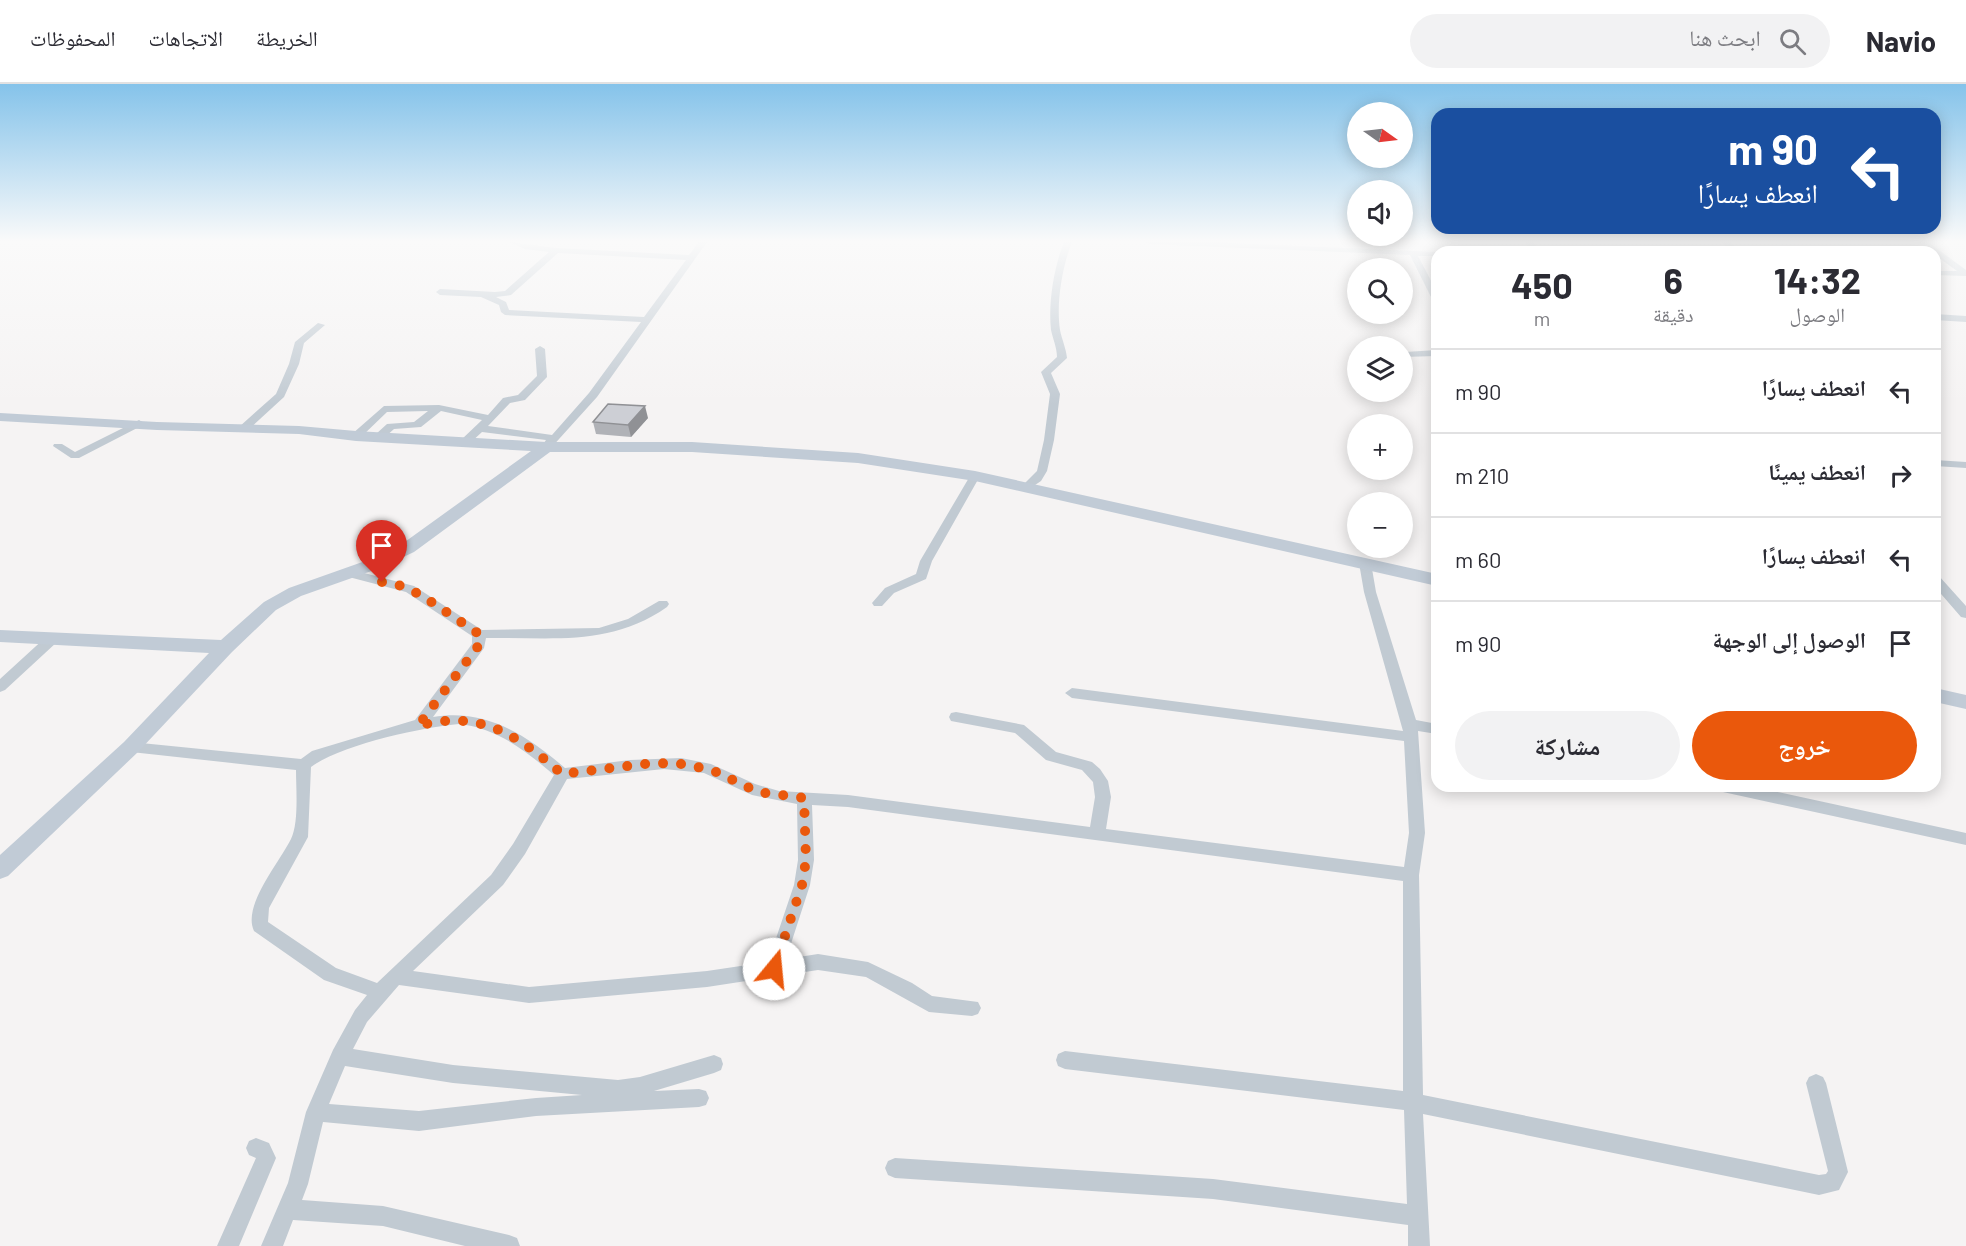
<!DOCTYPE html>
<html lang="ar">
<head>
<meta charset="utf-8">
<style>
  :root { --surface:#fff; --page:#f2f2f3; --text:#2b2b33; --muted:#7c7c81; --line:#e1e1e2; --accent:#ea580c }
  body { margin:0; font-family:Barlow,"Noto Naskh Arabic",sans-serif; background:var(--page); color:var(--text); direction:rtl; height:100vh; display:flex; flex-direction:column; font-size:22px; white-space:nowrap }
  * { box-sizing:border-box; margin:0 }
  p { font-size:20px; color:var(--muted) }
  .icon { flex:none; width:33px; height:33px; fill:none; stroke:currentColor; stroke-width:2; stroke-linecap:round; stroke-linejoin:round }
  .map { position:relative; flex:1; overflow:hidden; direction:ltr }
  .sheet { position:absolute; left:1431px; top:162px; width:510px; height:546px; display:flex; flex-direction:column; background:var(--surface); border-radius:18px; box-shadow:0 3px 15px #0003; direction:rtl }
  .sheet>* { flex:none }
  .guide { position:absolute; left:1431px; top:24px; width:510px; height:126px; border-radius:18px; box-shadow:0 3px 15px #0003; direction:rtl; background:#1a4fa0; color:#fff; overflow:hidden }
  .needle { width:39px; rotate:104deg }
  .buttons { position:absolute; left:1347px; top:18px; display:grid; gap:12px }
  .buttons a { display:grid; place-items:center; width:66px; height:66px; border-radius:50%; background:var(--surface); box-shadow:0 3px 15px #0003; font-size:30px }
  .pin { position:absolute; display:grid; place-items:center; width:51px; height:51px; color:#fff; margin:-62px -26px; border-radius:50% 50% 50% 0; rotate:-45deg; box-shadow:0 0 6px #0007 }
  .pin .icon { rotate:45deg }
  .me { position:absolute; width:66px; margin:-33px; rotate:17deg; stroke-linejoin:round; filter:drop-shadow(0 0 4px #0008) }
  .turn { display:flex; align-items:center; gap:21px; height:126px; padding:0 24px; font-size:27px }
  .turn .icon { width:78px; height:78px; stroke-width:2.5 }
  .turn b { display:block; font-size:42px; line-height:51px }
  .eta { display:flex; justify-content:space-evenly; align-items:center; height:102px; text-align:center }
  .eta b { font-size:36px; font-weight:700; line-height:42px }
  .primary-button { display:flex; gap:12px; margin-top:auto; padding:12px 24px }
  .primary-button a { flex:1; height:69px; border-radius:36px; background:var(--accent); color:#fff; font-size:24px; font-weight:700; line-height:69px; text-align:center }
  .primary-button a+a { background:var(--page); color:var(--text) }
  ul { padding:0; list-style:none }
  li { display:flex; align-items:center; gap:18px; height:84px; padding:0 24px; border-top:2px solid var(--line) }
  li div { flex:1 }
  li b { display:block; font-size:22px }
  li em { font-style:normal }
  header { display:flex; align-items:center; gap:36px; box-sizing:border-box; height:84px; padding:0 30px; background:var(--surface); border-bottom:2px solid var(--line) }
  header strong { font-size:28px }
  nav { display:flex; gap:33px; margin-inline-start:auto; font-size:21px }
  .search { width:420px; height:54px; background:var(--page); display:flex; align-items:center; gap:15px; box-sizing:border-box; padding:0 21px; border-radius:33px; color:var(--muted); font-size:22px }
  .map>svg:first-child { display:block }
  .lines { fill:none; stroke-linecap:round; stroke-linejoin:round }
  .street { fill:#c1cad2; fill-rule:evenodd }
  .secondary { fill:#c1cbd6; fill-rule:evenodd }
  .wall { fill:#b0b2b7 }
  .shaded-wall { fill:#909195 }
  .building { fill:#cdcfd5; stroke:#909195; stroke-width:1.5 }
  .route { stroke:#ea580c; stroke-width:10; stroke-dasharray:0 18 }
</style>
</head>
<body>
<header>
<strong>Navio</strong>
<div class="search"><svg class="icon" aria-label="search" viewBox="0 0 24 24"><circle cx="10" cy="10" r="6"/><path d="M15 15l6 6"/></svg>ابحث هنا</div>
<nav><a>الخريطة</a><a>الاتجاهات</a><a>المحفوظات</a></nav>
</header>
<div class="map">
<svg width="1966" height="1162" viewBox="0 0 1966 1162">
  <rect width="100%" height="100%" fill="#f5f3f3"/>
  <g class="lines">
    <path class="street" d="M509,158L556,164L689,171L699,158H707L597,313L550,365L546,366L541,363L546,356L482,348L469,360H461V356L482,336L441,327L421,343L394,345L384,354H376V350L387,340L414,338L428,327L387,328L360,354H352V350L384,322L439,321L488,331L503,314L518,311L537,292L535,265L540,262L545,265L547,293L525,316L510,319L488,342L552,351L589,309L641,238L505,231L501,228L499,221L481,213L440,211L436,208L440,205L495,208L505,207L549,168L525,165ZM558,169L686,176L644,233L509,226L506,218L496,213L511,211Z
      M1064,158H1072C1062,183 1056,220 1060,246C1062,256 1066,264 1067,274L1051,289L1060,310L1054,356L1047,387L1041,397L1026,407L1020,404L1037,387L1044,356L1050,310L1041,288L1057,273C1057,264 1053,255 1051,246C1048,219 1054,183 1064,158Z
      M1145,158H1207L1437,168V172H1418L1437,208V220L1433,217L1410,171L1149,160Z
      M1525,158H1533L1540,168H1532Z
      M1722,158H1730L1740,168H1731Z
      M1919,158H1928L1966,186V192L1935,191V187H1957L1935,171V168H1931Z
      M1935,230L1966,232V238L1935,236Z
      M318,239L325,241L304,259L299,280L284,313L247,347H239V343L276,310L289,280L295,258Z
      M1437,266V272L1402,273V269L1405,268Z
      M139,336L144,339L143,341L79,374H71L53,362L54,360H62L75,368Z
      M1935,376L1966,378V384L1935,382Z
      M975,389L980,392L932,477L926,495L894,509L882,522H874L872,519L885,504L916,490L920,477L970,392Z
      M1365,475L1371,479L1376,508L1416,636L1437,640V650L1418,647L1425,749L1419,791L1423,1011L1819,1091L1826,1090L1828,1087L1806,999L1809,993L1816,990L1823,993L1826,999L1848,1088L1839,1106L1819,1111L1423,1030L1430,1162H1408V1141L1213,1115L895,1094L888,1091L885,1084L888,1077L895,1074L1213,1095L1407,1120L1404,1026L1065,985L1058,982L1056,976L1058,970L1065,967L1403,1007V797L848,723L812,721L814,776L810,801L786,875L818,870L868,878L912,899L932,912L978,918L981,924L978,930L972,932L929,928L866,893L818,886L707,903L529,919L399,901L367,938L353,965L453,981L618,996L640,993L714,971L721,974L723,980L721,986L714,989L654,1007L699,1005L706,1007L709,1014L706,1021L699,1023L536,1032L419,1047L323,1038L308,1100L302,1116L383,1122L509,1151L517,1154L520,1162H465L383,1142L293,1136L283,1162H261L288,1099L306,1028L333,966L355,926L367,911L324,896L254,847C242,822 279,779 291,755C299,739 296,705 296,686L131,668L126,667L124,663L126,659L131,658L301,675L312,667L415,636L472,560V552L406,508L345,492L343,489L345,486L349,485L414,502L482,546L599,544L628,535L659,517H667L669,520L667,523C610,563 552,553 486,554L484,564L433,633C486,624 526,651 565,684L630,676L681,674L711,680L755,700L779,707L848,711L1090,743L1095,713L1093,698L1082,686L1046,676L1015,649L951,637L949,633L951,629L956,628L1024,641L1056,668L1092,678L1100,685L1108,697L1111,713L1106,745L1404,783L1409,749L1404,657L1072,614L1065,609L1072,604L1403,647L1364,508L1359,479ZM459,640C497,644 526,667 554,691L513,760L491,791L377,899L336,884L268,838L269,824L308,753L311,683C340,661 423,643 459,640ZM664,685L704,689L752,711L797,720L798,776L794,801L768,878L707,887L529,903L413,887L503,801L525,770L567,695ZM345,982L453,999L582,1011L536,1014L419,1027L329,1020Z
      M1935,491L1939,492L1966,522V534L1961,533L1935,503Z
      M52,551L59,555L57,558L5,606L0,608V595L47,552Z
      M1715,702H1750L1966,749V761L1723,708L1718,706Z
      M256,1054L269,1059L276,1074L239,1162H217L256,1074L249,1071L246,1064L249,1057Z"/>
    <path class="secondary" d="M0,329L157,338L299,342L356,347L546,358H692L858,369L975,387L1437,490V502L975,397L858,379L692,368H550L414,468L380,484L301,512L276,526L232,568L138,668L8,792L0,795V771L124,658L209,569L0,558V546L221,556L264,518L289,504L368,476L402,460L531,367L356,357L299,350L157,346L0,337Z
      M1935,604L1966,611V625L1935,618Z"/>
  </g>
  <path class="wall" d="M648,334L631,353L596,350L593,338Z"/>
  <path class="shaded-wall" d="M645,322L648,334L631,353L628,341Z"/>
  <path class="building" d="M608,320L645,322L628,341L593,338Z"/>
  <linearGradient id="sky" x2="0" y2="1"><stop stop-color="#85c3ea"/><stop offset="0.49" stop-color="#fafafa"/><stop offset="1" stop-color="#fafafa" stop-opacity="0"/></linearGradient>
  <rect width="1966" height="321" fill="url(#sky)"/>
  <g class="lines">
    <path class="route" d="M382,498L402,502L421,511L479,550L481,554L479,561L418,642C480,625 517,651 562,690L653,679L682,680L712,686L758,708L804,714L806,776L802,801L774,885"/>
  </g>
</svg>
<div class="buttons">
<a><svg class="needle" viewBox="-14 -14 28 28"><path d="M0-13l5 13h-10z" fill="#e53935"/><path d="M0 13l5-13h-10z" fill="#7c7c81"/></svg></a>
<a><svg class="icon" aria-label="sound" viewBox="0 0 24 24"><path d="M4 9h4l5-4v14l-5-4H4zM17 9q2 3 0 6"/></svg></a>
<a><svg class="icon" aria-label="search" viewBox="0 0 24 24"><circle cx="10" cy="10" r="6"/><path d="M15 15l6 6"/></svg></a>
<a><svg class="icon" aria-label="layers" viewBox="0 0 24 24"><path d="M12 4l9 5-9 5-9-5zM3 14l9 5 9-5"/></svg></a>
<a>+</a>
<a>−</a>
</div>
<div class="pin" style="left:382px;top:498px;background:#d93025"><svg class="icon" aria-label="arrive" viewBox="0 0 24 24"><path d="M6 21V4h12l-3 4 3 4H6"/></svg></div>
<svg class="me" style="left:774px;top:885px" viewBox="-20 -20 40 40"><circle r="19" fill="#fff"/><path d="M0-13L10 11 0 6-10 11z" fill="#ea580c"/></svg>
<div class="guide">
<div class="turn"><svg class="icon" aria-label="left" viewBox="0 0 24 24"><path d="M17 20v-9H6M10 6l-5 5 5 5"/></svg><div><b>90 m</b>انعطف يسارًا</div></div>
</div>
<section class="sheet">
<div class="eta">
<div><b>14:32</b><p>الوصول</p></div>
<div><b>6</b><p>دقيقة</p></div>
<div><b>450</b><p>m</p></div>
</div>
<ul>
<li><svg class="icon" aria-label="left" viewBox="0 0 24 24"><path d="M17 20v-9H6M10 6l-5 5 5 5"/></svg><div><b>انعطف يسارًا</b></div><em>90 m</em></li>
<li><svg class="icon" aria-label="right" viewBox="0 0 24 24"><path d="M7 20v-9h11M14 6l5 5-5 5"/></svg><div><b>انعطف يمينًا</b></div><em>210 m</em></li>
<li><svg class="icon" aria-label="left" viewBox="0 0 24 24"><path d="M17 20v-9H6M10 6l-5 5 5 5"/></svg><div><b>انعطف يسارًا</b></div><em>60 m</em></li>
<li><svg class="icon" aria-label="arrive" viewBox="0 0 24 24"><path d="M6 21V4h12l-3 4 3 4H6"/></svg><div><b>الوصول إلى الوجهة</b></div><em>90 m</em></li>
</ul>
<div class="primary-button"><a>خروج</a><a>مشاركة</a></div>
</section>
</div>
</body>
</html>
